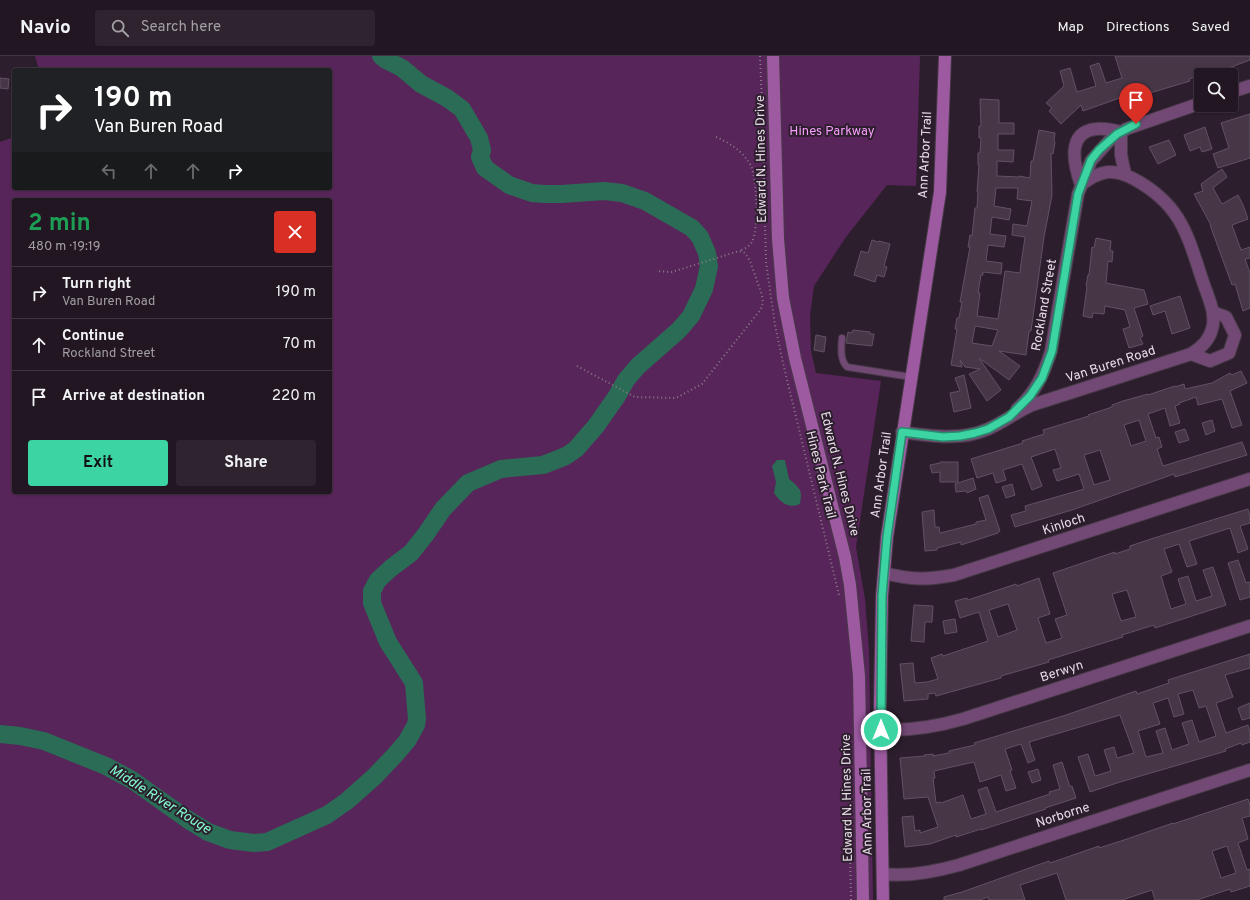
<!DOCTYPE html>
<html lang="en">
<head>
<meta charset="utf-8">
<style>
  :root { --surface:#221622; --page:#2e232f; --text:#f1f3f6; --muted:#a29fa5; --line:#3f3540; --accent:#3cd4a3 }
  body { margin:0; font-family:Overpass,sans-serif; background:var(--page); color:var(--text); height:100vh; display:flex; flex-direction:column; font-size:15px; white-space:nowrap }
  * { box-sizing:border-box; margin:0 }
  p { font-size:13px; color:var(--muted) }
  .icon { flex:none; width:22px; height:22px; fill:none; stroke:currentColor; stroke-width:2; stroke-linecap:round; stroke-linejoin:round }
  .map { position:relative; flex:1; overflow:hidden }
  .details { position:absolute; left:12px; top:142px; width:320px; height:296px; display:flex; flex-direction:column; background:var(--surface); border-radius:4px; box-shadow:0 1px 3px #0004,0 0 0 1px var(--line) }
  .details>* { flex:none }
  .top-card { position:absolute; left:12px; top:12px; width:320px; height:122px; border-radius:4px; box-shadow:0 1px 3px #0004,0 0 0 1px var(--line); background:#202124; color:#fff; overflow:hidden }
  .fabs { position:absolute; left:1194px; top:12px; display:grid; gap:8px }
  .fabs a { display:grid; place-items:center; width:44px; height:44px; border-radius:4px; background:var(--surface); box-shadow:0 1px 3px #0004,0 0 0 1px var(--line); font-size:20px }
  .pin { position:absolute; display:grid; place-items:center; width:34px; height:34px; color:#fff; margin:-41px -17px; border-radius:50% 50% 50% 0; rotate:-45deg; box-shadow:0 0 4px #0007 }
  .pin .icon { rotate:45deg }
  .me { position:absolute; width:44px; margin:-22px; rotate:0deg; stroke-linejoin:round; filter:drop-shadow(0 0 3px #0008) }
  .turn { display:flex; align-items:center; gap:14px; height:84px; padding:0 16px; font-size:18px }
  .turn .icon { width:52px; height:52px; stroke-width:2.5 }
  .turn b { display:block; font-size:28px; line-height:34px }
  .lanes { display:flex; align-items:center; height:38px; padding:0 16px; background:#0003; justify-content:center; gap:20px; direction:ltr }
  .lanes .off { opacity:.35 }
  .round { display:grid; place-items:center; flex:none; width:42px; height:42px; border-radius:4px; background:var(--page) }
  .summary { display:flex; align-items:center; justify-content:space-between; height:68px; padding:0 16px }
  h1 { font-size:24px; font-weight:700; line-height:30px; color:#1e9e55 }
  .cta { display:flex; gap:8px; margin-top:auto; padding:8px 16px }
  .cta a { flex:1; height:46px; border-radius:4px; background:var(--accent); color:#111; font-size:16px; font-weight:700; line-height:46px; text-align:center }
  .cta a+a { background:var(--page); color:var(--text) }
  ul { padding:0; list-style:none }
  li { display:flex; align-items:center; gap:12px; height:52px; padding:0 16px; border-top:1px solid var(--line) }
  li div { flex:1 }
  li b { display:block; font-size:15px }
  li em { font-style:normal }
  header { display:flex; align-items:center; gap:24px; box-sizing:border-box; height:56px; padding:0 20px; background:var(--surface); border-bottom:1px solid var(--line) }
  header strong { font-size:19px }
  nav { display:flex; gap:22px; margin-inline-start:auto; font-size:14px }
  .search { width:280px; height:36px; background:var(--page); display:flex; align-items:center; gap:10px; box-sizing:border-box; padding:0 14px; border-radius:4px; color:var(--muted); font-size:15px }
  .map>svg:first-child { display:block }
  .green { fill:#58255a; fill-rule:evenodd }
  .water { fill:#2a6c55 }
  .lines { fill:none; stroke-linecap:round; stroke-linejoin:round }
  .river { stroke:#2a6c55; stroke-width:18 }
  .building { fill:#463646; stroke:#625163; fill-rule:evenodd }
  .lane-casing { stroke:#473947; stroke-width:8 }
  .street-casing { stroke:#473947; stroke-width:14 }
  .secondary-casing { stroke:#473947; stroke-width:14 }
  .path { stroke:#877b87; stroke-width:2; stroke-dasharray:1 3; stroke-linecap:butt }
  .lane { stroke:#724874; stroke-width:6 }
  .street { stroke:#724874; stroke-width:12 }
  .secondary { stroke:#9d5aa1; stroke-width:12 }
  .route-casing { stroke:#278a6a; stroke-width:10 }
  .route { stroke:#3cd4a3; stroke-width:7 }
  .labels { text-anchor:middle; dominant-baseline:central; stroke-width:4; stroke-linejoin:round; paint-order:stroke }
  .park-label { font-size:13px; fill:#f89efc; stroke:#2d1e2d }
  .street-label { font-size:13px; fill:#e7dde7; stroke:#2d1e2d }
  .water-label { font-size:14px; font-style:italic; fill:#82fbce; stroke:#2d1e2d }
</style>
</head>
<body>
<header>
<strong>Navio</strong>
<div class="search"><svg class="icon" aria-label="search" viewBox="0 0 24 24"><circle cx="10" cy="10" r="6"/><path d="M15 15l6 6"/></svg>Search here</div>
<nav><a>Map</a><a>Directions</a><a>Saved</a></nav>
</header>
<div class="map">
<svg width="1250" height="844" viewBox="0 0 1250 844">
  <rect width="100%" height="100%" fill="#2d1e2d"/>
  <path class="green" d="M35,0H920L916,130L887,129L846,181L814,230L810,260L811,295L816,317L881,325L856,491L865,543L869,596L873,844H0V86L14,81V132H330V14H39ZM14,144H330V436H14Z"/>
  <path class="water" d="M777,404H785L789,423L795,428L800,434L801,439L800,448C789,453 781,447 774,437L776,426L772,410Z"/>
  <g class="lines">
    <path class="river" d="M0,678L20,680L44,685L106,710L132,724L187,763L208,776L230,784L254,787L267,786L327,759L347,745L374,721L395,699L407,685L416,669L417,663L414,627L388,586L372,547V535L378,524L391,512L411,497L426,478L443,453L468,427L501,413L543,409L566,400L576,393L596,370L617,340L626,324L638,310L679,274L691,260L704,233L709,210L707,197L700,181L692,172L645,145L622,137L604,135L562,138H544L532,137L509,129L485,112L480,101L482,94L479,82L462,53L447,42L421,28L402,12L386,4L381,0"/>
  </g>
  <path class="building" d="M1115,0H1250V4L1215,17L1216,19H1201L1189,23L1190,25L1133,42L1131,38L1083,55L1081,49L1061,68L1049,55L1052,52L1046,47L1064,30L1060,15L1070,12L1077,36L1096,30L1090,10L1099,7L1106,27L1122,22Z
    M0,22L9,23L8,33L0,32Z
    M980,43L999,44V67H1014V78H998V94H1014L1013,106L997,105V120L1019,121V120L1030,122L1031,105H1033L1039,74L1055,77L1054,85L1055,86L1053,98L1051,97L1052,139L1044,181L1031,275H1029L1026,299L999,295L1020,310L1009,324L979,302L1001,334L987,345L969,318L980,313L965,311L960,304L962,311L951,309L957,273H955L957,262H959L962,246H960L970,191H968L970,179L972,180L975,152H977L978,136H977L979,109H978V97H980L981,82H979V70H981ZM996,132H1018L1017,143L1032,145L1027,170L1013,168L1012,179L1025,181L1021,208L1020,217L1005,215L998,263L977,260L980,237H978L981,219H983V216L1001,218L1002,207L986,205L988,189L1004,191L1006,180L990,178L992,161L1009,164L1011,153L994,150ZM975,270L998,274L992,290L972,287Z
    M1250,58V102L1218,112L1213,98L1229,92L1221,67Z
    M1205,71L1212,93L1202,96L1200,91L1190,95L1184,79Z
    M1169,84L1176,99L1158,108L1149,91Z
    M1222,113L1227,121L1213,132L1222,148L1238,139L1243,149L1248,163L1232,169L1241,194L1250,191V202L1245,203L1250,217V252L1243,255L1235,228L1232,229L1210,169H1211L1194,138L1203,135L1201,128Z
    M1096,182L1111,185L1110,195H1113L1112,206L1108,205L1106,227L1144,234L1148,248L1134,252L1143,280L1140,282L1143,288L1129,292L1123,273L1130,271L1125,254L1105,250L1104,258L1093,257L1092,262L1083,260L1087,231L1086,230L1088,219H1089L1092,191L1094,192Z
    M872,184L878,186L879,185L890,188L884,210L887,211L884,221L877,219L875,226L854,219L861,195L868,197Z
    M1180,240L1190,272L1172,278L1165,255L1153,259L1150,250Z
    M853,274L870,276V278H874L872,290L846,287L848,276L852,277Z
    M816,279L826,281L824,296L814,294Z
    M1241,315L1247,327L1230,335L1242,369L1232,372L1222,343L1198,349L1196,341L1179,347L1180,348L1175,350L1180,367L1170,370L1165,352L1148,358L1156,382L1159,381L1162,391L1157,393L1163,410L1242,386L1247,399L1175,421L1174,418L1072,454L1015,471L1011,459L1026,455L1025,450L1084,433L1079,418L1057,425L1053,414L1061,412L1055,393L1031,401L1042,430L1032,434L1022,408L1003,414L1006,424L996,427L993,417L977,422L971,403L1023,387L1022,385L1044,378L1043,374L1089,360L1088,359L1112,351V349L1123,345L1148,338V339L1175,330V331L1184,328L1185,333L1212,327L1230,317L1232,319ZM1139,364L1146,385L1131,390L1124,369ZM1100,394L1110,424L1094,429L1084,399Z
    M964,319L971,352L954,356L950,337L960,335L955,322Z
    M1212,364L1215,375L1206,379L1202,367Z
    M1185,373L1189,384L1179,387L1175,376Z
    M940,406H958V426H940V416L932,417L930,409L940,407Z
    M973,422L976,433L967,437L966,435L956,436L955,428Z
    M1012,428L1015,439L1006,442L1002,431Z
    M988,439L1000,475L998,476V477L961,489V486L937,492V494L925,495L922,456L934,454L935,471H939L940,477L976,468V466L986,464L979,442Z
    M1248,453L1250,461V467L1240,470L1248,493L1238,497L1230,472L1189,485L1197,508L1187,511L1179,488L1164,493L1172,516L1161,520L1171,553L1186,548L1178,523L1188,520L1196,545L1212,540L1203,514L1213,511L1226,549L1155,572L1154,569L1122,579L1123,581L1048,604L1049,606L1001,620V622L936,640L935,637L928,638V643L904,645L900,608L913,607L915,627L927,626L938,623L931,602L942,598L943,600L988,585L979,556L960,562L955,545L967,542L968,544L1016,528L1017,530L1039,522L1050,558L1038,562L1046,587L1062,582L1055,563L1067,559L1053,517L1115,496V498L1130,493V490L1154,482ZM1127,534L1136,561L1121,565L1112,538ZM1008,548L1017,574L998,581L989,554Z
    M1238,504L1246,527L1250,526V541L1240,544L1228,507Z
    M914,549L933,550L932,566H925L924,586L911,585Z
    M955,563L957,576L945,578L943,565Z
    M1250,598V612L1225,619L1233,641L1216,647L1226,677L1248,669L1250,677V686L1242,689L1241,687L1225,693L1226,695L1120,726L1090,736L1078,701L1088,698L1095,720L1111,715L1104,694L1114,691L1117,702L1134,697L1120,659L1029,686L1035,704L1028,707L1021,688L1005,693L1012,714L1010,715L1016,732L1006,735L1001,719L980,726L974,706L934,715L935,722H933L936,747L940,746L941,747L963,739L971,763L986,758L978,734L987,731L996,756L1050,738L1049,736L1060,733L1053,709L1062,706L1070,731L1072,730L1076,742L1045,752L1046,753L981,774V773L956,781V779L930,788L905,791L902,761L913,760L915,775L920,774V777L938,771L928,741L904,743L900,702L925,700L924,699L933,698V700L949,697V695L975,689L974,687L1063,660L1136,635L1137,638L1169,627L1168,624ZM1193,634L1199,652L1206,650L1216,680L1199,686L1192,664L1182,667L1189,688L1172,694L1165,672L1156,675L1163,697L1146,701L1138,675L1160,668L1153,647L1168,642L1174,661L1184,658L1178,638Z
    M1250,647V662L1242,664L1238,652Z
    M1038,713L1041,724L1032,727L1028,716Z
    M1248,743L1250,749V760L1242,762L1248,783L1238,787L1247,814L1250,813V830L1231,836L1230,833L1197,844H1155L1152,834L1122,844H1066L1057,817L1020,829L1025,844H989L988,841L980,844H944V841L962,836L1049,805L1050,807L1099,790V792L1124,784L1173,767V768ZM1227,790L1236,817L1221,822L1212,795Z"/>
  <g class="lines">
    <defs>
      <path id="lane" d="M842,282C841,292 840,304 847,311L911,321"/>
      <path id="street" d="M1231,36L1250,30
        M1191,298L1210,305L1229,297L1235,279L1226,261L1213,256
        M1017,353C1035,337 1044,318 1051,295L1078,138L1091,105L1109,85L1126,73L1201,47
        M902,376C931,380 961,385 988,373C1004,366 1016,356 1032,349L1191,298C1201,292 1209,285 1212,273C1217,257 1207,239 1202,223C1187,177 1180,148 1134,123C1113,112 1100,114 1081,129C1074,109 1066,76 1096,73C1104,72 1114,74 1121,76V99L1125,118
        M884,517C911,524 927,524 954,519L1250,423
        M881,674C909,675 935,671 963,663L1250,570
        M883,818C909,821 934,816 959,809L1250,714"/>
      <path id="secondary" d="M773,0L778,183L783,242L795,302L845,501L850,529L859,620L863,844
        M883,844L880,650L882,540L887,481L940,136L945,0"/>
    </defs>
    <use href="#lane" class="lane-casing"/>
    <use href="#street" class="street-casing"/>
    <use href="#secondary" class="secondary-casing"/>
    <path class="path" d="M760,0L762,46
      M716,81C730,87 743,95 751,110C757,124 759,172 752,186C749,191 744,193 739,195
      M763,90L766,206L775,269L783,307L839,539
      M577,310L635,341L676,342L702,328L761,253L763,246L762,239L750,205L745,197L739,195L672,216L656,215
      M849,739L851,844"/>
    <use href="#lane" class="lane"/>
    <use href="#street" class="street"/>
    <use href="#secondary" class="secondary"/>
  </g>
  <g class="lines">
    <defs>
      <path id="route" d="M881,674L882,540L887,481L902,376L943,381L960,380L975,377L988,373L1009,361L1030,340L1042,322L1052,295L1078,138L1091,104L1099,94L1117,78L1136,68"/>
    </defs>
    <use href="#route" class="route-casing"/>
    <use href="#route" class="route"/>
  </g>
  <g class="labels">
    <g class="park-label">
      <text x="832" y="76">Hines Parkway</text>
    </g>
    <g class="street-label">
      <text transform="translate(926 99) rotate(-87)">Ann Arbor Trail</text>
      <text transform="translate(762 103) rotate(-91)">Edward N. Hines Drive</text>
      <text transform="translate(1045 249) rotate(-80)">Rockland Street</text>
      <text transform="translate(1111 309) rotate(-18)">Van Buren Road</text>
      <text transform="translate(839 418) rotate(76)">Edward N. Hines Drive</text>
      <text transform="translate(820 419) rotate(76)">Hines Park Trail</text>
      <text transform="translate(882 419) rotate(-82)">Ann Arbor Trail</text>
      <text transform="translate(1064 469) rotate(-18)">Kinloch</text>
      <text transform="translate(1062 616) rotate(-18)">Berwyn</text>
      <text transform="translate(848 742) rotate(-91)">Edward N. Hines Drive</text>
      <text transform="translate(868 756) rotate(-91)">Ann Arbor Trail</text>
      <text transform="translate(1063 760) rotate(-18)">Norborne</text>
    </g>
    <g class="water-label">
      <text transform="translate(160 744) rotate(32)">Middle River Rouge</text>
    </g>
  </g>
</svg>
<div class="fabs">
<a><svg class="icon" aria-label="search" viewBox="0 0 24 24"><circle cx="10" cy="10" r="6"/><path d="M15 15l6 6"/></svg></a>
</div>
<div class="pin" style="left:1136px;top:68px;background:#d93025"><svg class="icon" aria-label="arrive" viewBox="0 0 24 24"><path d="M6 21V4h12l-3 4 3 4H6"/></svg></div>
<svg class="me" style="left:881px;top:674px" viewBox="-20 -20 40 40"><circle r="17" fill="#3cd4a3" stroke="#fff" stroke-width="3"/><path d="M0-11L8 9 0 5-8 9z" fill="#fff"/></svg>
<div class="top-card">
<div class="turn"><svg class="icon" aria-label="right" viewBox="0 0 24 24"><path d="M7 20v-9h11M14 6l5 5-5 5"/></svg><div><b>190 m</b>Van Buren Road</div></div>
<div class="lanes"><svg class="icon off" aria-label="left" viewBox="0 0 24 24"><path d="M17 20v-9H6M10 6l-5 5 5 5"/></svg><svg class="icon off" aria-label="ahead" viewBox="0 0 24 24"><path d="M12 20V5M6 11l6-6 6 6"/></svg><svg class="icon off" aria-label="ahead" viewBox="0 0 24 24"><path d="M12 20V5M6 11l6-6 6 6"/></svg><svg class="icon" aria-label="right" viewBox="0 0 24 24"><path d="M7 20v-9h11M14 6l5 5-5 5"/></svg></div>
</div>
<section class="details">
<div class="summary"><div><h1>2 min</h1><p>480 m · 19:19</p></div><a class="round" style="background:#d93025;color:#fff"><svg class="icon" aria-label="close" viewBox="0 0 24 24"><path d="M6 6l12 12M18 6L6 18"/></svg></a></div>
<ul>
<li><svg class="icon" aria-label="right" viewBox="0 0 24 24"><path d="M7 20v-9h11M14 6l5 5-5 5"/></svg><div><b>Turn right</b><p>Van Buren Road</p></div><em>190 m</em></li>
<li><svg class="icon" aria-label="ahead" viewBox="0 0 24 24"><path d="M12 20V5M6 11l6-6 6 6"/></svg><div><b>Continue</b><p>Rockland Street</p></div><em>70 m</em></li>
<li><svg class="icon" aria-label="arrive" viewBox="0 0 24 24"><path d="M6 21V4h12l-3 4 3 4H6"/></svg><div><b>Arrive at destination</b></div><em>220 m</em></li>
</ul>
<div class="cta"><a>Exit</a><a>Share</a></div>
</section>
</div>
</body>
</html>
